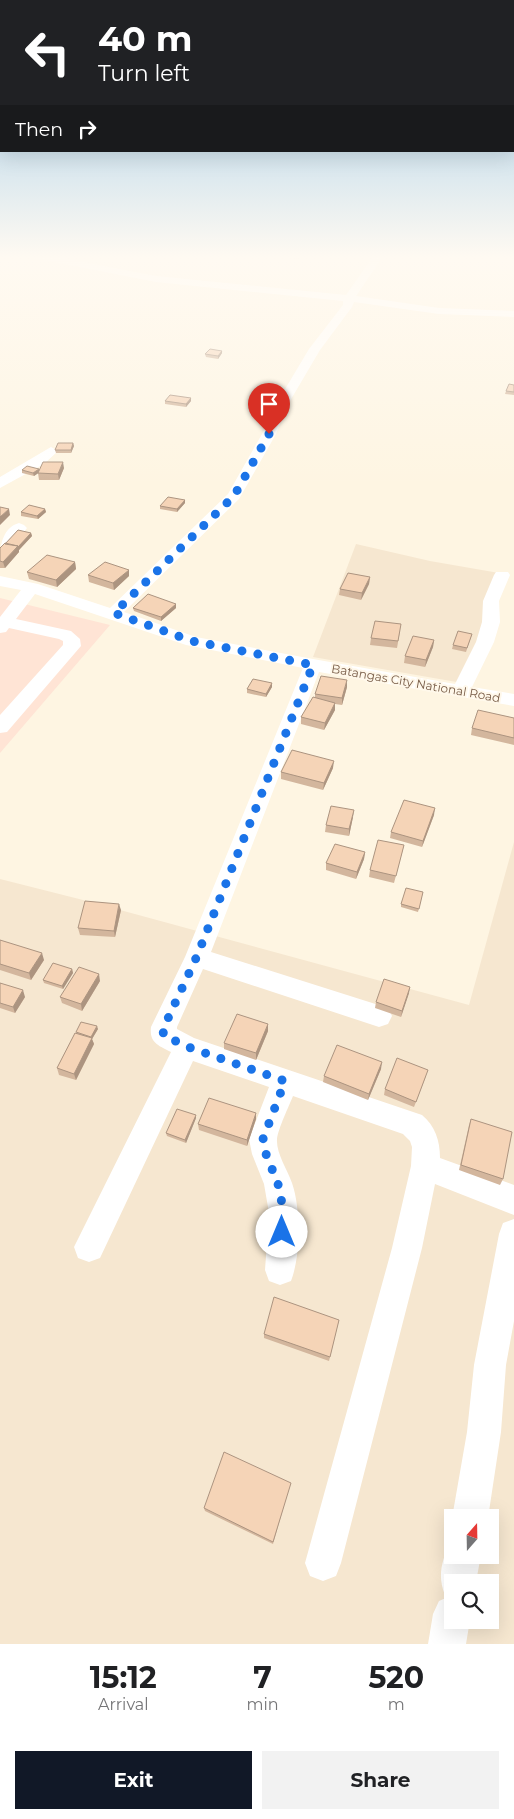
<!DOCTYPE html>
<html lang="en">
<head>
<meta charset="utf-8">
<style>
  :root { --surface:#fff; --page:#f2f2f2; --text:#202124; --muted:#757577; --accent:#111827 }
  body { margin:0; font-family:Montserrat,sans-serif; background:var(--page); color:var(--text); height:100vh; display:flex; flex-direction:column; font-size:19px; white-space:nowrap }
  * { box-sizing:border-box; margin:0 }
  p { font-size:16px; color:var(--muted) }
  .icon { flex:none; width:28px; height:28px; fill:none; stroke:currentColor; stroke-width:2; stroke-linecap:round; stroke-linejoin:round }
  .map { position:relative; height:1644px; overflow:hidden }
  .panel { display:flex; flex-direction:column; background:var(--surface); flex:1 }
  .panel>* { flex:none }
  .top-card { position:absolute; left:0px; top:0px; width:515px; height:152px; box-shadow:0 5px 20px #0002; background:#202124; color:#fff; overflow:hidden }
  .needle { width:32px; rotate:20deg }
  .tools { position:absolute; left:444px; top:1509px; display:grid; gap:10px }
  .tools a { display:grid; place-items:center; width:55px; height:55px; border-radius:0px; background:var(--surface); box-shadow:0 5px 20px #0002; font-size:25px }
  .pin { position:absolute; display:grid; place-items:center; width:42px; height:42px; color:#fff; margin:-51px -21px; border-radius:50% 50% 50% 0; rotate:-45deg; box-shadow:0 0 5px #0007 }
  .pin .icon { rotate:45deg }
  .me { position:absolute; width:55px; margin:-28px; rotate:0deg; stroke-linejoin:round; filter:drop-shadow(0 0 4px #0008) }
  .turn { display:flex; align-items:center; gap:18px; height:105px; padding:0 15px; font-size:22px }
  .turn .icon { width:65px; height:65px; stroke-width:2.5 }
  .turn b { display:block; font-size:35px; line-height:42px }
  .then { display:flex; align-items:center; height:48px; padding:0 15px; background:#0003; gap:10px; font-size:19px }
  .eta { display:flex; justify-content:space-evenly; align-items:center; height:85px; text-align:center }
  .eta b { font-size:30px; font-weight:700; line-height:35px }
  .button { display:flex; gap:10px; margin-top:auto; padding:10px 15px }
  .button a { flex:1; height:58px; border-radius:0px; background:var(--accent); color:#fff; font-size:20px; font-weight:700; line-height:58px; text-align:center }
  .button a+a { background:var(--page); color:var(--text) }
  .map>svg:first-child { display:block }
  .residential { fill:#f6e7d0; fill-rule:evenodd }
  .commercial { fill:#ffe4d5 }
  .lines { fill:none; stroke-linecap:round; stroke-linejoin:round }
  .minor { fill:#fff; fill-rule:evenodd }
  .wall { fill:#d3b69d }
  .shaded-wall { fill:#ac9480 }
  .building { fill:#f5d4b7; stroke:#ac9480 }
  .route { stroke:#1a73e8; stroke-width:9; stroke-dasharray:0 16.2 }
  .labels { text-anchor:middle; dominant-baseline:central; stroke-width:4; stroke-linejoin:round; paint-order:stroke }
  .street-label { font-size:12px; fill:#775b46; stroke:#fff8ea }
</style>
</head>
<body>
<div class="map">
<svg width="514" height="1644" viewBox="0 0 514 1644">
  <rect width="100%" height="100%" fill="#fef5e2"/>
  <path class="residential" d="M356,544L430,561L499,573L468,684L313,657Z
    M514,842V1644H0V879L87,901L469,1005ZM452,1518H490V1555H452ZM452,1582H490V1620H452Z"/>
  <path class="commercial" d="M0,598L110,625L0,753Z"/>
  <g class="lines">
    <path class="minor" d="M28,255H47L156,276L346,295L374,255H384L356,296L439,308L514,311V317L439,314L354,302L352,307L320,350L287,406L276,434L239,499L124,612L196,637L313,659L455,684L476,642L482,622L483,601L494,575L496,572H508L510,575L499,601L500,622L494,642L472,687L514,694V706L319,672L211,952L388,1008L392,1016L388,1024L379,1027L203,969L177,1027V1029L194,1038L422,1115C435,1126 440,1140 440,1158L514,1185V1215L435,1184L422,1248L341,1563L336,1576L323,1581L310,1576L305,1563L392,1248L411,1166L412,1147L410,1141L403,1134L293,1096C289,1106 278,1129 277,1139C276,1153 287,1169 292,1183C301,1209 301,1255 291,1281L280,1285L269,1281L265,1270L269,1213L264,1184L252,1154L249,1139L269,1087L193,1061L100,1258L89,1262L78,1258L74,1247L171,1052C159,1046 149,1043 151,1027L185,957L303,668L186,645L35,594L16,619L71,631L80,639L81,646L7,732L0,733V715L63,645V641L59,639L9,628L6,632L0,633V617L21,590L0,586V576L38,584L110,608L228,494L262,434L275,406L309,349L343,305V301L156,282L33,258Z
      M51,447L58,451L44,464L0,488V477Z
      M19,523L24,525L27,528L6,555L0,557C0,544 4,527 19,523Z
      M514,1219V1321L506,1365L501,1432L488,1518H452V1519V1518L467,1432L474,1365L499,1234L503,1223Z
      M452,1541V1555H481L476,1582H452V1620H470L466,1644H428L433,1614L439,1601L448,1597L445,1595C437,1576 442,1561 450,1542Z"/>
  </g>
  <path class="wall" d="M292,255H301L300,259L292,258Z
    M222,351V353L218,359L206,357L205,354Z
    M514,385V395L505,394L506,391Z
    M165,401H191L186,407L165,404Z
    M73,443L74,446L71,453H56L55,450Z
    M64,468L59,480H39L38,473L34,476L22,473V470H39Z
    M185,503L177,512L160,509V506Z
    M45,509L46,512L38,519L21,516V512Z
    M31,533L32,536L19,550V552L5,568H0V548Z
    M75,562L76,569L57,587L29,579L27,572Z
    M88,575L129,576L114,590L89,582Z
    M370,577L369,584L361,600L339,595L340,589Z
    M176,604V608L161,621L134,611L133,608Z
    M400,631L397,648L370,645L371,638Z
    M472,634L466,652L452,649L453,645Z
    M434,640L433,647L425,667L404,663L405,656Z
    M272,683V687L266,697L247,693V689Z
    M347,687L342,705L335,704V710L324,730L301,724V717L315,698V694Z
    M514,718V745L471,735L472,728Z
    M333,768L323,790L281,779V772Z
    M434,815L422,847L390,838L391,832Z
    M353,817L349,836L325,832L326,825Z
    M404,845L394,883L369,877L370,870Z
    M365,852L364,859L356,879L326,870V863Z
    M423,892L418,912L401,907V904Z
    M121,910L115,937L80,935L78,928Z
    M0,940L44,960L31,980L0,970Z
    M72,969L73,973L63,989L44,983L43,980Z
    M100,981L82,1011L62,1003L60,997Z
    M0,983L25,997L15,1013L0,1008Z
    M409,993L401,1017L375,1008L376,1002Z
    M268,1024V1031L256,1060L224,1049V1043Z
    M98,1029L92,1039L94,1044L76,1080L59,1075L57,1068L75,1033Z
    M381,1069L368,1100L323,1082L324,1076Z
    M426,1076L414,1107L384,1095L385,1089Z
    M256,1113V1119L247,1146L199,1130L198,1124Z
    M196,1118L186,1143L167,1136L166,1133Z
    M471,1119L503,1179L500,1185L459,1170L469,1125Z
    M339,1320L329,1361L264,1338V1334Z
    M290,1485L273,1544L205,1511L204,1508Z"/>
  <path class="shaded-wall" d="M222,351V353L218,359V356Z
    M191,398V401L186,407V404Z
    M73,443L74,446L71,453V450Z
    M63,462L64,468L59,480L58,474Z
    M39,469L40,472L34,476L33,473Z
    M185,500V503L177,512V509Z
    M9,509L10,515L0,525V517Z
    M45,509L46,512L38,519L37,516Z
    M31,533L32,536L19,550V552L5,568L3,562Z
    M75,562L76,569L57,587L56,580Z
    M129,570V576L114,590L113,583Z
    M370,577L369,584L361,600L362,593Z
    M176,604V608L161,621V617Z
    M434,640L433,647L425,667L426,660Z
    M347,680V687L342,705V698Z
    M272,683V687L266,697V694Z
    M335,703V710L324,730L325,723Z
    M334,761L333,768L323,790L324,783Z
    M435,808L434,815L422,847L423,841Z
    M354,810L353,817L349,836V829Z
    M365,852L364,859L356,879L357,872Z
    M119,904L121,910L115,937L114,931Z
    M42,953L44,960L31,980L29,973Z
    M72,969L73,973L63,989L62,986Z
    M99,974L100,981L82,1011L81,1004Z
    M410,987L409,993L401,1017L402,1011Z
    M23,990L25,997L15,1013L13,1007Z
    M268,1024V1031L256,1060V1053Z
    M97,1026L98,1029L92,1039L94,1044L76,1080L74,1074L91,1039V1037Z
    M382,1062L381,1069L368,1100L369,1094Z
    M256,1113V1119L247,1146V1140Z
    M196,1115V1118L186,1143L185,1140Z"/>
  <path class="building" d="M292,255H300V256H292Z
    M210,349L222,351L218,356L205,354Z
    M509,384L514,385V392L506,391Z
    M170,395L191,398L186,404L165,401Z
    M58,443H73L71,450H55Z
    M43,462H63L58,474L38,473Z
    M27,466L39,469L33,473L22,470Z
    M168,497L185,500L177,509L160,506Z
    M29,505L45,509L37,516L21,512Z
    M0,507L9,509L0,517Z
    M18,530L31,533L18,547V546L5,544Z
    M5,543L18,546L3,562L0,561V548Z
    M47,555L75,562L56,580L27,572Z
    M105,562L129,570L113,583L88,575Z
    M348,573L370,577L362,593L340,589Z
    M148,594L176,604L161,617L133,608Z
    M375,621L401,624L398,641L371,638Z
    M458,631L472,634L467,648L453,645Z
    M413,636L434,640L426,660L405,656Z
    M321,676L347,680L342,698L315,694Z
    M253,679L272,683L266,694L247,689Z
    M313,697L335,703L325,723L301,717Z
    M478,710L514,718V738L472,728Z
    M292,750L334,761L324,783L281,772Z
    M404,800L435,808L423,841L391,832Z
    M331,806L354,810L349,829L326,825Z
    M378,840L404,845L396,876L370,870Z
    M335,844L365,852L357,872L326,863Z
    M406,888L423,892L419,909L401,904Z
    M85,901L119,904L114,931L78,928Z
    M0,940L42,953L29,973L0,964Z
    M53,963L72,969L62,986L43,980Z
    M79,967L99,974L81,1004L60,997Z
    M384,979L410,987L402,1011L376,1002Z
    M0,983L23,990L13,1007L0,1003Z
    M237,1014L268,1024L256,1053L224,1043Z
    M81,1022L97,1026L91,1037L76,1032Z
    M75,1033L92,1038L74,1074L57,1068Z
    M337,1045L382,1062L369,1094L324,1076Z
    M397,1058L428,1070L416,1102L385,1089Z
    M209,1098L256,1113L247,1140L198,1124Z
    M177,1109L196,1115L185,1140L166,1133Z
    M471,1119L512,1132L503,1179L461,1165Z
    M274,1297L339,1320L330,1357L264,1334Z
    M224,1452L291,1483L273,1542L204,1508Z"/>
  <linearGradient id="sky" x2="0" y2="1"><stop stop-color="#93c5e8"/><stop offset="0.53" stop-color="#fffaf2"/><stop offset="1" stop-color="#fffaf2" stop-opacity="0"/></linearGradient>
  <rect width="514" height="485" fill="url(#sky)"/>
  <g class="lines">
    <path class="route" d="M269,434L234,496L114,613L192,641L313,665L197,956L164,1027L163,1035L188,1047L285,1081L263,1139L266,1154L278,1184L284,1213L282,1232"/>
  </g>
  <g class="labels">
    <g class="street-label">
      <text transform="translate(416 683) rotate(10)">Batangas City National Road</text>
    </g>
  </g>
</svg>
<div class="tools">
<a><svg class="needle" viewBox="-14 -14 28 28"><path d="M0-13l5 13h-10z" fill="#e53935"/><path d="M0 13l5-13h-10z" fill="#757577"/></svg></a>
<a><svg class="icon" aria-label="search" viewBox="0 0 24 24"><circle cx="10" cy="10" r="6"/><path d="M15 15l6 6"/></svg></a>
</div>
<div class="pin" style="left:269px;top:434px;background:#d93025"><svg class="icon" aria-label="arrive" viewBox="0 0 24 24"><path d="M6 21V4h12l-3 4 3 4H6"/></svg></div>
<svg class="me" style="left:282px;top:1232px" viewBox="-20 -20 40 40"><circle r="19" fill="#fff"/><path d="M0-13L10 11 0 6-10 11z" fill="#1a73e8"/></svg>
<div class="top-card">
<div class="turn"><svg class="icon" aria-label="left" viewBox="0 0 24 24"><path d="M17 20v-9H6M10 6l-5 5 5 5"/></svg><div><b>40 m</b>Turn left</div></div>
<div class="then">Then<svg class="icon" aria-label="right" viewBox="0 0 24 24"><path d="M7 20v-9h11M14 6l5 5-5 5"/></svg></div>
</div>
</div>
<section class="panel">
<div class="eta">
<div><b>15:12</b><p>Arrival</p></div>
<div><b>7</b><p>min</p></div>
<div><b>520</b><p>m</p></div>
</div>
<div class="button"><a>Exit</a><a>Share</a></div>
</section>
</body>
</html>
